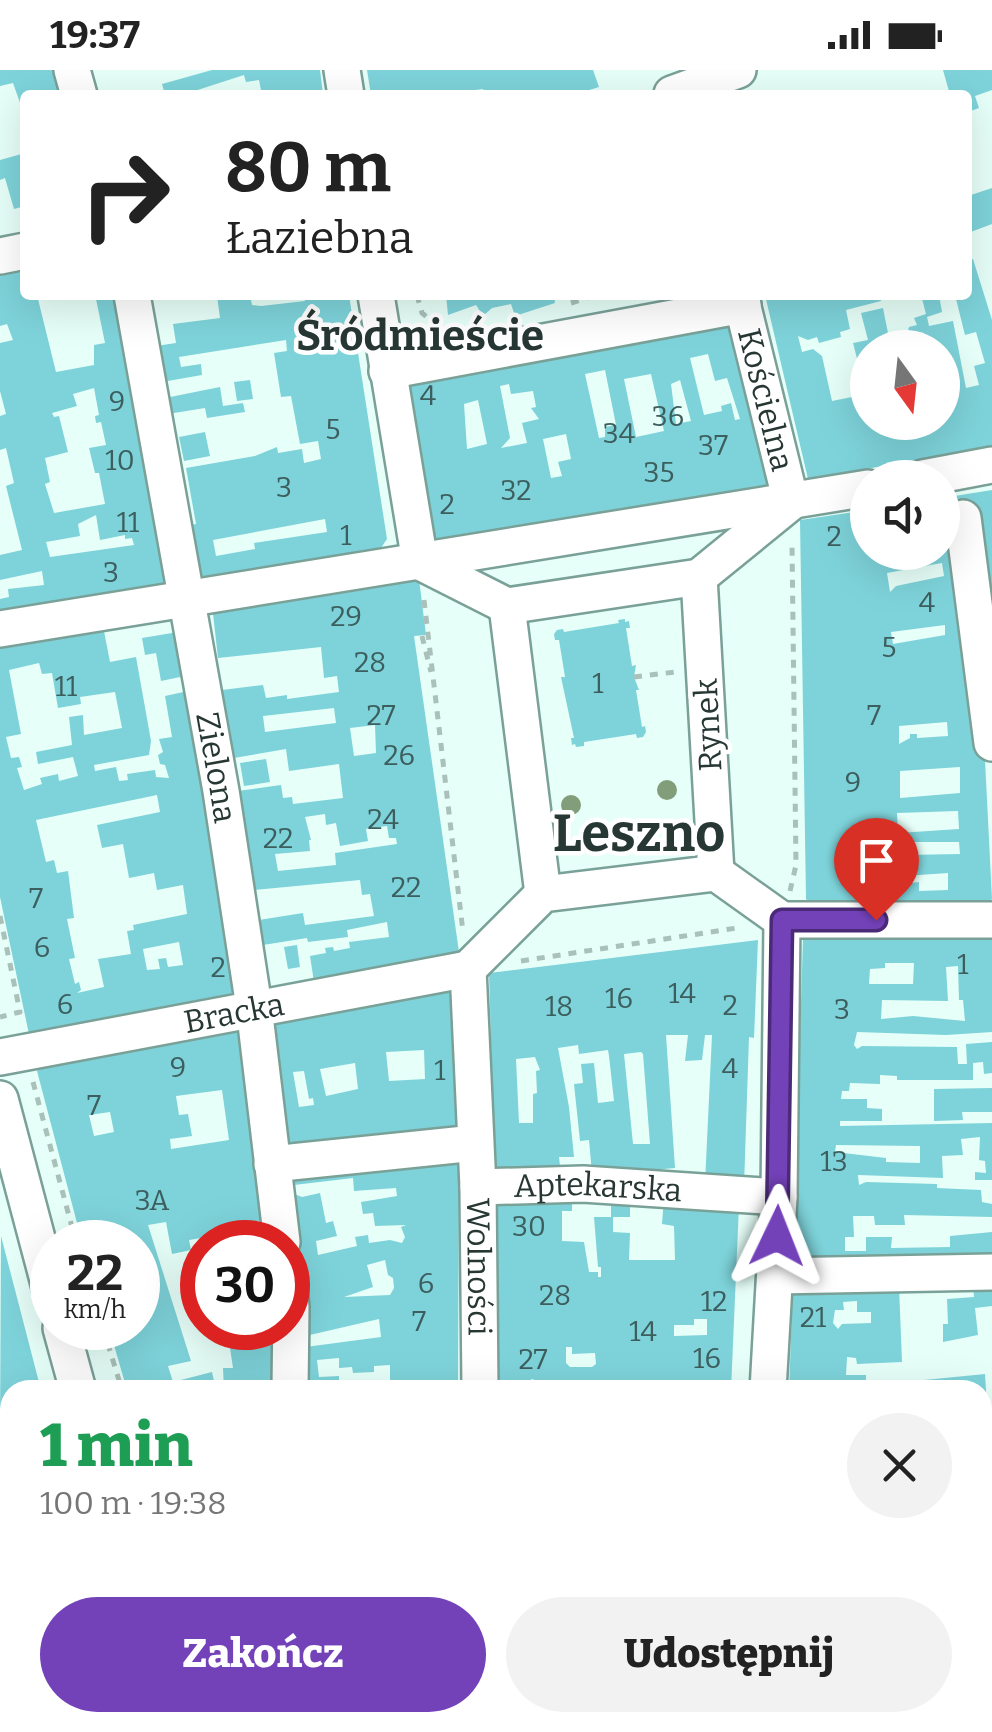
<!DOCTYPE html>
<html lang="pl">
<head>
<meta charset="utf-8">
<style>
  :root { --surface:#fff; --page:#f2f2f2; --text:#222; --muted:#767676; --accent:#7342b9 }
  body { margin:0; font-family:Bitter,serif; background:var(--page); color:var(--text); height:100vh; display:flex; flex-direction:column; font-size:38px; white-space:nowrap }
  * { box-sizing:border-box; margin:0 }
  p { font-size:32px; color:var(--muted) }
  .icon { flex:none; width:55px; height:55px; fill:none; stroke:currentColor; stroke-width:2; stroke-linecap:round; stroke-linejoin:round }
  .map { position:relative; flex:1; overflow:hidden }
  .drawer { position:absolute; left:0px; top:1310px; width:992px; height:352px; display:flex; flex-direction:column; background:var(--surface); border-radius:30px 30px 0 0; box-shadow:0 10px 40px #0002 }
  .drawer>* { flex:none }
  .hud { position:absolute; left:20px; top:20px; width:952px; height:210px; border-radius:10px; box-shadow:0 10px 40px #0002; background:#fff; color:var(--text); overflow:hidden }
  .needle { width:65px; rotate:165deg }
  .controls { position:absolute; left:850px; top:260px; display:grid; gap:20px }
  .controls a { display:grid; place-items:center; width:110px; height:110px; border-radius:50%; background:var(--surface); box-shadow:0 10px 40px #0002; font-size:50px }
  .speed { position:absolute; left:30px; top:1150px; display:flex; gap:20px; font-size:50px; font-weight:700; text-align:center }
  .speed>* { display:grid; place-content:center; width:130px; height:130px; border-radius:50%; background:var(--surface); box-shadow:0 10px 40px #0002; line-height:1 }
  .speed small { font-size:25px; font-weight:400 }
  .speed .limit { border:15px solid #d22; background:#fff; color:#111 }
  .pin { position:absolute; display:grid; place-items:center; width:85px; height:85px; color:#fff; margin:-102px -42px; border-radius:50% 50% 50% 0; rotate:-45deg; box-shadow:0 0 10px #0007 }
  .pin .icon { rotate:45deg }
  .me { position:absolute; width:110px; margin:-55px; rotate:2deg; stroke-linejoin:round; filter:drop-shadow(0 0 8px #0008) }
  .turn { display:flex; align-items:center; gap:35px; height:210px; padding:0 40px; font-size:45px }
  .turn .icon { width:130px; height:130px; stroke-width:2.5 }
  .turn b { display:block; font-size:70px; line-height:85px }
  .round { display:grid; place-items:center; flex:none; width:105px; height:105px; border-radius:52px; background:var(--page) }
  .headline { display:flex; align-items:center; justify-content:space-between; height:170px; padding:0 40px }
  h1 { font-size:60px; font-weight:800; line-height:75px; color:#1e9e55 }
  .cta { display:flex; gap:20px; margin-top:auto; padding:20px 40px }
  .cta a { flex:1; height:115px; border-radius:60px; background:var(--accent); color:#fff; font-size:40px; font-weight:800; line-height:115px; text-align:center }
  .cta a+a { background:var(--page); color:var(--text) }
  .status { display:flex; justify-content:space-between; align-items:center; height:70px; padding:0 50px; background:var(--surface); direction:ltr }
  .status svg { height:28px; fill:currentColor }
  .map>svg:first-child { display:block }
  .building { fill:#7ed3da; fill-rule:evenodd }
  .lines { fill:none; stroke-linecap:round; stroke-linejoin:round }
  .minor-casing { stroke:#7aa198; stroke-width:40 }
  .path { stroke:#aac0ba; stroke-width:5; stroke-dasharray:8 8; stroke-linecap:butt }
  .minor { stroke:#fff; stroke-width:35 }
  .tree { fill:#829d79 }
  .route-casing { stroke:#4b2b78; stroke-width:25 }
  .route { stroke:#7342b9; stroke-width:18 }
  .labels { text-anchor:middle; dominant-baseline:central; stroke-width:9; stroke-linejoin:round; paint-order:stroke }
  .number-label { font-size:28px; fill:#3d5e5e }
  .street-label { font-size:32px; fill:#273734; stroke:#fff }
  .district-label { font-size:42px; font-weight:bold; fill:#273734; stroke:#fff }
  .town-label { font-size:52px; font-weight:bold; fill:#273734; stroke:#fff }
</style>
</head>
<body>
<div class="status"><b>19:37</b><svg viewBox="0 0 49 12"><path d="M0 12V9h3v3zM5 12V6h3v6zM10 12V3h3v9zM15 12V0h3v12zM26 1h20v11H26zM47 4h2v5h-2z"/></svg></div>
<div class="map">
<svg width="992" height="1662" viewBox="0 0 992 1662">
  <rect width="100%" height="100%" fill="#e6fff8"/>
  <path class="building" d="M0,0H55L64,25H25L24,44L13,13L0,16Z
    M212,0H320L323,25H262L259,10L246,12L244,5L182,25H165L162,14Z
    M367,0H593L599,17L573,25H485L483,19L437,25H371Z
    M943,0H992V20L975,26L979,38L968,42V25H950Z
    M25,83L22,102L25,136L14,139L5,108L0,110V90Z
    M992,118V154L968,163V126Z
    M973,189L992,250V377L808,409L765,225H834L835,228L880,225L881,231L846,240L850,259L840,262L841,267L819,273L817,267L808,270L798,266L802,282L813,279L822,286L832,331L867,324L868,352H942V329L947,327L942,311V278H868V298L860,300L853,273L868,270L861,243L883,238L889,268L907,264L909,257L917,255L914,248L926,244L921,225H939L942,242L927,247L929,256L953,251L966,318L979,315L974,296L985,293L976,262L965,265L955,225H968V190Z
    M25,193V225H37L56,302L94,295V275L105,273L96,229L118,225L166,511L162,517L0,547V529L9,527L8,519L44,515L42,501L0,510V485L22,480L6,416L14,413L6,378L0,380V346L6,344L0,321V273L13,270L7,254L0,256V199ZM94,318L99,345L95,346L96,353L101,352L106,375L89,378L95,403H99L105,434L54,443L45,414L50,412L45,388L68,382L59,346L54,347L52,343L77,336L73,324ZM96,445L100,470L125,465V469L132,468L134,475L50,487L46,472L80,466L78,454Z
    M250,225L252,235L261,236L305,231L304,225H349L387,469L379,481L200,514L190,455L196,454L186,398L255,386L277,377L278,383L302,379L304,393L321,389L318,371L300,374L291,326L281,327L274,283L287,281L286,270L179,287L181,297L201,294L202,305L162,312L156,276L176,273L173,254L220,248L217,226ZM325,449L327,462L254,473L255,479L216,486L213,470Z
    M446,225H554L555,233L515,246L511,234L492,238L483,246L476,235L448,245Z
    M733,248L773,419L436,482L407,308ZM708,284L715,311L727,308L740,349L735,350L731,333L721,336L722,341L704,345L690,288ZM605,300L616,355L605,357V367L599,368L585,304ZM651,304L664,361L636,367L624,309ZM680,310L691,351L676,354L671,314ZM509,314L511,324L533,321L536,337L531,338L539,349L522,353L527,373L501,378L510,368L500,316ZM478,330L487,374L467,379L464,334ZM566,364L571,389L558,392L562,406L551,408L543,369Z
    M250,310L253,329L237,331L234,312Z
    M220,317L223,336L243,333L245,342L207,348L205,338L168,344L165,328Z
    M205,362L210,386L184,391L179,367Z
    M992,420V526H988L983,650L992,829L987,834L813,836L806,829L800,450L868,440V482H889L891,491L897,485L942,482V428ZM942,493L944,506L896,516L890,522L887,503ZM945,555V565L893,574L891,562ZM947,652L948,666L917,668V664H910V668L899,674V656ZM960,697V723L900,728V701ZM958,741L959,759L898,763L897,743ZM903,772H959L960,784L904,785ZM948,803V820L919,821V812L903,814L904,806Z
    M419,509L426,565L414,566L459,882L452,890L314,912L310,886L326,883L325,878L333,877L334,881L350,878L349,872L389,867L387,852L347,860L348,867L308,872L307,868L263,875L259,850L303,843L305,855L374,846L370,824L362,825L360,810L253,820L238,721L281,715L283,728L292,727L293,734L343,728L339,694L289,701L286,679L234,688L222,620L263,615L266,628L287,625V629L339,622L337,606L324,608L321,577L218,588L212,535ZM334,638L336,653L265,662L263,646ZM375,655L376,683L354,686L350,658ZM325,744L326,755L336,753L340,776L368,771L366,759L387,756L389,768H396L397,774L335,783L336,795L278,801L275,784L310,781L309,770H311L305,747Z
    M625,549V552L629,551L630,558H626L632,596L636,595L634,607L639,620H636L642,657L645,656L646,662L643,667L637,668L636,664L584,672V676L576,677L575,674L572,675L571,668H574L561,607H565L559,570H555L554,564L557,560L563,559L564,562L619,553L618,550Z
    M103,556L110,592L136,587L151,671L149,685L94,695L95,701L116,697L119,711L128,710L127,704L155,700L156,707L169,708L165,695L160,694L158,685L163,682L159,669L172,667L165,626L188,621L243,925L30,969L0,827V574ZM39,593L42,604L52,603L58,638L81,634L80,627L115,622L122,658L84,665L83,645L69,647L72,675L36,682L38,694L73,687L78,706L59,711L58,704L40,708L42,714L24,720L17,698L22,697L19,687L11,688L6,667L21,664L9,600ZM157,725L160,742L97,755L102,778L123,774L129,808L154,803L157,820L183,815L187,844L133,855L134,860L127,861L131,884L98,889L104,917L77,923L81,920L79,912L75,914L69,889L75,888L67,849L74,848L68,801L57,803L54,790L46,792L36,750ZM179,872L183,895L168,897L166,888L158,889L160,899L147,900L143,879Z
    M178,562L185,606L161,611L156,583L145,585L142,568Z
    M266,689L270,712L244,716L240,693Z
    M992,860V962L946,965L857,962L854,975L857,979L862,976L957,977L958,994H967L966,974L992,972V1003L984,1004L983,992L973,993V1010H897V1006L880,1005V1014L850,1013L849,1021H842L841,1029H867V1038L882,1039V1051H840V1056L992,1053V1110H975V1102L986,1103L985,1091L979,1090L980,1067L961,1069L963,1085L942,1086L943,1108L858,1105L859,1115L866,1112L937,1114V1118L981,1120L982,1132L992,1134V1147L904,1145L905,1155H875L874,1146H853L854,1167H845V1181H866V1167H892L891,1178L950,1177V1166L992,1162V1193L793,1198L803,868L810,861ZM885,893H914L913,914H869L870,899L885,898ZM958,896L959,930H963L965,951L913,946L881,949L882,930L948,931L946,897ZM836,1075L920,1076V1093L886,1092V1088L835,1082Z
    M758,870L754,968L749,967L744,1116L705,1113L712,965H705L702,990L685,991L688,965H666L675,1098L653,1100V1103H592L589,1070L580,1071L574,1014L583,1013L581,994L594,993L598,1033L614,1031L609,986L608,980L579,984L578,975L558,978L569,1037L574,1087H559L561,1105L495,1108L489,903ZM641,982L643,984L650,1074H633L624,984ZM535,987L540,1000L536,1001L537,1023L533,1024V1053H519L516,989Z
    M297,875L300,897L288,899L284,877Z
    M455,918L459,1068L285,1085L264,952ZM424,980L425,1009L389,1011L386,982ZM355,993L358,1019L326,1026L320,999ZM304,1001L309,1029L313,1028L314,1035L299,1037L293,1002Z
    M245,955L270,1149L212,1159L213,1166L189,1170L191,1180L172,1184L166,1152L148,1155L191,1291L168,1296L173,1312L212,1302L216,1320H127L109,1258H138V1172H82L37,1001L42,995ZM222,1020L229,1070L171,1079L170,1069L192,1066L188,1044L179,1045L176,1026ZM110,1042L114,1062L94,1066L89,1045Z
    M992,1018V1042H962L963,1050L934,1051V1019Z
    M459,1083L458,1320H402V1313H390V1295L374,1296V1302L353,1303L352,1297L339,1298V1288L317,1290L319,1307L339,1306V1315L359,1314V1320H324V1316L298,1317V1278L381,1267L379,1249L301,1267L298,1213L290,1177L284,1120L302,1127L320,1123L326,1153L333,1151L337,1166L316,1171L318,1185L357,1176L355,1167L368,1165L369,1173L390,1170L402,1173L405,1167L401,1157L406,1155L375,1156L373,1143L363,1144L361,1132L397,1126L396,1118L354,1121L353,1108L294,1115L292,1098ZM385,1190L388,1205L393,1208L394,1218L390,1225L344,1227L373,1217L367,1195Z
    M572,1126V1141H562V1171L584,1172L589,1202H598V1207H601V1197H598L594,1147H611V1127H630V1147H613V1162L630,1163L629,1190H675L674,1156L662,1154L664,1128L739,1135L731,1320H669V1311H577V1320H540V1311L531,1309V1320H499L495,1127ZM694,1249H707V1265L674,1266V1255H694ZM566,1277H572V1284L595,1283L596,1294L592,1297H570L566,1293Z
    M1,1166L41,1320H10V1370L0,1373Z
    M992,1214V1236L975,1238L978,1265L943,1272V1254H948L947,1229L974,1227L973,1215Z
    M793,1215L899,1216L902,1292L857,1294L856,1288L847,1287L846,1305H866V1320H789ZM857,1231V1242H871V1253L842,1254L838,1259L833,1253L835,1240H844L843,1232Z
    M227,1258H277L274,1320H224L223,1298H233Z
    M985,1304L989,1369H982V1320H894V1313Z
    M992,1431V1470L982,1471V1432Z
    M10,1436V1583L0,1589V1440Z
    M992,1601V1662H946L944,1652H982V1602Z
    M10,1644V1652H132L127,1655L131,1662L121,1659L117,1662H0V1651Z
    M179,1652H276L255,1662H184Z
    M405,1652H551V1662H436L435,1657H405Z
    M773,1652H908V1662H864V1656L844,1658V1662H773Z"/>
  <g class="lines">
    <defs>
      <g id="minor">
        <path d="M72,0L79,25"/>
        <path d="M342,0L346,25"/>
        <path d="M672,24L738,0"/>
        <path d="M0,186L25,181"/>
        <path id="s1" d="M132,225L221,721L254,937L282,1172"/>
        <path d="M376,225L420,492"/>
        <path id="s2" d="M740,225L791,432"/>
        <path d="M387,301L743,235"/>
        <path d="M923,408L992,395"/>
        <path d="M963,448L992,673"/>
        <path d="M420,492L507,536L699,507L790,433"/>
        <path d="M507,536L543,824"/>
        <path d="M0,559L868,418"/>
        <path d="M716,803L782,850"/>
        <path d="M782,850H992"/>
        <path d="M468,899L543,824L716,803L699,507"/>
        <path id="s3" d="M468,899L478,1117L480,1320"/>
        <path id="s4" d="M0,987L468,899"/>
        <path d="M0,1029L52,1225"/>
        <path d="M272,1094L475,1073"/>
        <path id="s5" d="M478,1117L583,1114L779,1127"/>
        <path d="M775,1206L992,1202"/>
        <path d="M288,1209L291,1237L290,1320"/>
        <path d="M61,1258L78,1320"/>
        <path d="M768,1320L779,1127L782,850"/>
        <path d="M992,1497L987,1498L992,1548"/>
        <path d="M982,1587L992,1581"/>
        <path d="M0,1619L10,1613"/>
        <path d="M375,1652V1662"/>
        <path d="M751,1662V1652"/>
      </g>
    </defs>
    <use href="#minor" class="minor-casing"/>
    <path class="path" d="M417,225L422,243L440,258
      M571,233L596,225
      M424,530L463,862
      M422,566L431,602
      M634,607L675,602
      M790,821L796,795L792,473
      M0,846L20,942L0,947
      M521,891L737,858
      M33,1012L76,1172
      M103,1258L122,1320"/>
    <use href="#minor" class="minor"/>
  </g>
  <g class="tree">
    <circle cx="667" cy="720" r="10"/>
    <circle cx="571" cy="735" r="10"/>
  </g>
  <g class="lines">
    <defs>
      <path id="route" d="M777,1166L782,850H876"/>
    </defs>
    <use href="#route" class="route-casing"/>
    <use href="#route" class="route"/>
  </g>
  <g class="labels">
    <g class="number-label">
      <text x="428" y="325">4</text>
      <text x="117" y="331">9</text>
      <text x="668" y="346">36</text>
      <text x="333" y="359">5</text>
      <text x="619" y="363">34</text>
      <text x="713" y="375">37</text>
      <text x="120" y="390">10</text>
      <text x="659" y="402">35</text>
      <text x="284" y="417">3</text>
      <text x="516" y="420">32</text>
      <text x="447" y="434">2</text>
      <text x="128" y="452">11</text>
      <text x="346" y="465">1</text>
      <text x="834" y="466">2</text>
      <text x="111" y="502">3</text>
      <text x="927" y="532">4</text>
      <text x="346" y="546">29</text>
      <text x="889" y="577">5</text>
      <text x="370" y="592">28</text>
      <text x="598" y="613">1</text>
      <text x="66" y="616">11</text>
      <text x="381" y="645">27</text>
      <text x="874" y="645">7</text>
      <text x="399" y="685">26</text>
      <text x="853" y="712">9</text>
      <text x="383" y="749">24</text>
      <text x="278" y="768">22</text>
      <text x="406" y="817">22</text>
      <text x="36" y="828">7</text>
      <text x="42" y="877">6</text>
      <text x="963" y="894">1</text>
      <text x="218" y="897">2</text>
      <text x="682" y="923">14</text>
      <text x="619" y="928">16</text>
      <text x="65" y="934">6</text>
      <text x="730" y="935">2</text>
      <text x="559" y="936">18</text>
      <text x="842" y="939">3</text>
      <text x="178" y="997">9</text>
      <text x="730" y="998">4</text>
      <text x="440" y="1000">1</text>
      <text x="94" y="1035">7</text>
      <text x="834" y="1091">13</text>
      <text x="152" y="1130">3A</text>
      <text x="529" y="1156">30</text>
      <text x="426" y="1213">6</text>
      <text x="555" y="1225">28</text>
      <text x="714" y="1231">12</text>
      <text x="813" y="1247">21</text>
      <text x="419" y="1251">7</text>
      <text x="643" y="1261">14</text>
      <text x="707" y="1288">16</text>
      <text x="533" y="1289">27</text>
    </g>
    <g class="street-label">
      <text stroke="none"><textPath href="#s2" startOffset="108">Kościelna</textPath></text>
      <text transform="translate(708 655) rotate(-93)">Rynek</text>
      <text stroke="none"><textPath href="#s1" startOffset="480">Zielona</textPath></text>
      <text stroke="none"><textPath href="#s4" startOffset="238">Bracka</textPath></text>
      <text stroke="none"><textPath href="#s5" startOffset="120">Aptekarska</textPath></text>
      <text stroke="none"><textPath href="#s3" startOffset="298">Wolności</textPath></text>
    </g>
    <g class="district-label">
      <text x="420" y="266">Śródmieście</text>
    </g>
    <g class="town-label">
      <text x="639" y="763">Leszno</text>
    </g>
  </g>
</svg>
<div class="controls">
<a><svg class="needle" viewBox="-14 -14 28 28"><path d="M0-13l5 13h-10z" fill="#e53935"/><path d="M0 13l5-13h-10z" fill="#767676"/></svg></a>
<a><svg class="icon" aria-label="sound" viewBox="0 0 24 24"><path d="M4 9h4l5-4v14l-5-4H4zM17 9q2 3 0 6"/></svg></a>
</div>
<div class="speed"><div>22<small>km/h</small></div><div class="limit">30</div></div>
<div class="pin" style="left:876px;top:850px;background:#d93025"><svg class="icon" aria-label="arrive" viewBox="0 0 24 24"><path d="M6 21V4h12l-3 4 3 4H6"/></svg></div>
<svg class="me" style="left:777px;top:1166px" viewBox="-20 -20 40 40"><path d="M0-17L14 15 0 8-14 15z" fill="#7342b9" stroke="#fff" stroke-width="4"/></svg>
<div class="hud">
<div class="turn"><svg class="icon" aria-label="right" viewBox="0 0 24 24"><path d="M7 20v-9h11M14 6l5 5-5 5"/></svg><div><b>80 m</b>Łaziebna</div></div>
</div>
<section class="drawer">
<div class="headline"><div><h1>1 min</h1><p>100 m · 19:38</p></div><a class="round"><svg class="icon" aria-label="close" viewBox="0 0 24 24"><path d="M6 6l12 12M18 6L6 18"/></svg></a></div>
<div class="cta"><a>Zakończ</a><a>Udostępnij</a></div>
</section>
</div>
</body>
</html>
